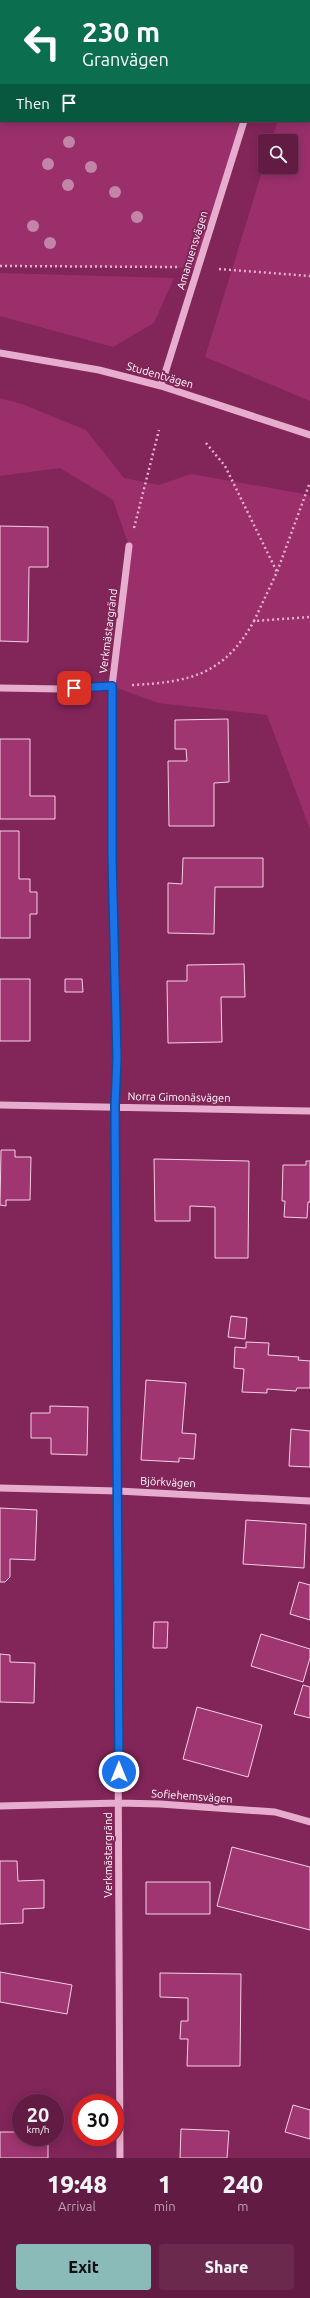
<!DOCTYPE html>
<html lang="en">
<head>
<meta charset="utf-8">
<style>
  :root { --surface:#621c43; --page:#6b294e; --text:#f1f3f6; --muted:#bba1b2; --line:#763a5c; --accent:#8bbbb9 }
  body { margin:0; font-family:Ubuntu,sans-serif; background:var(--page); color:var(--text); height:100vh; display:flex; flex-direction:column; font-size:15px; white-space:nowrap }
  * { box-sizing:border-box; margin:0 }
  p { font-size:13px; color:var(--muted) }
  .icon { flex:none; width:22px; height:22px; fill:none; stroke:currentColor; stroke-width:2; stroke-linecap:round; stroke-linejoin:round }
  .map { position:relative; height:2158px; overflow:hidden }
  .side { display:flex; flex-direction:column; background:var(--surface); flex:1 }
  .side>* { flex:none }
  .banner { position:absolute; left:0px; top:0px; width:310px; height:122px; box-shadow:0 2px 10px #0003,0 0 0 1px var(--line); background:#0b6e4f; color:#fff; overflow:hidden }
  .controls { position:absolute; left:258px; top:134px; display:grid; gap:8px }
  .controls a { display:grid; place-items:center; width:40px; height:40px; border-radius:4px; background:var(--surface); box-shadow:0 2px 10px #0003,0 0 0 1px var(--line); font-size:20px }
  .speed { position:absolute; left:12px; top:2094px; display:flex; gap:8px; font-size:20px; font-weight:700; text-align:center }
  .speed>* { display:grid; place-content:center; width:52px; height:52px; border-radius:50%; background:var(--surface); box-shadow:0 2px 10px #0003,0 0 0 1px var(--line); line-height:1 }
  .speed small { font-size:10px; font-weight:400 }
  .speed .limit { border:6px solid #d22; background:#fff; color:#111 }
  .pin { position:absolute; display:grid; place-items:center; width:34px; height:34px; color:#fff; margin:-17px; border-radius:8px; box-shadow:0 2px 6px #0006 }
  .me { position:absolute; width:44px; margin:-22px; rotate:0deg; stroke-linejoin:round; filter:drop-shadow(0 0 3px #0008) }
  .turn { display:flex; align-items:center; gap:14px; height:84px; padding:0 16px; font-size:18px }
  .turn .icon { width:52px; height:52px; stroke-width:2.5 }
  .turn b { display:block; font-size:28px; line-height:34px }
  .then { display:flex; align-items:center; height:38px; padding:0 16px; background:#0003; gap:8px; font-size:15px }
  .eta { display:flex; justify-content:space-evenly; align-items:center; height:68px; text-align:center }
  .eta b { font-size:24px; font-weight:800; line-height:28px }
  .action { display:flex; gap:8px; margin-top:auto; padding:8px 16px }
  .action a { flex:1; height:46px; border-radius:4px; background:var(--accent); color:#111; font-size:16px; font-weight:800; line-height:46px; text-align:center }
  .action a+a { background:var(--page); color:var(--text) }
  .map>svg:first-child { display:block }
  .green { fill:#9a2f6c }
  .building { fill:#9f3571; stroke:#f6d1e6 }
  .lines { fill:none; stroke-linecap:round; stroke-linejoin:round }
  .path { stroke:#e7adce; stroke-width:2.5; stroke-dasharray:2 3; stroke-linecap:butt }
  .minor { stroke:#e7adce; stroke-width:7 }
  .tree { fill:#c284a7 }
  .route-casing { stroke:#114b97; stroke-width:10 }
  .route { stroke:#1a73e8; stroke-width:7 }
  .labels { text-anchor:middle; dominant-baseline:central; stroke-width:4; stroke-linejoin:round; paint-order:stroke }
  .street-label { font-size:11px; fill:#fff; stroke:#822559 }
</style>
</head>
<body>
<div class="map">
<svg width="310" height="2158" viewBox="0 0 310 2158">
  <rect width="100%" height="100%" fill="#822559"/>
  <path class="green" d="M0,0H281L1,1V121H244L198,268L0,266Z
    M310,17V401L205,357L265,162V167H291V141H271L278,121H309Z
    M0,273L174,278L154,323L113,347L0,316Z
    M0,398L22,404L86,430L124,478L159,485L191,474L310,495V829L267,715L158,703L112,686L129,546L113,500L60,468L0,476Z"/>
  <path class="building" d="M0,526L48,527V567H29L28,642L0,641Z
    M228,719L229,782L214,783V826H169L168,761H187L186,749H175V720Z
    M0,739H30V796H55V819H0Z
    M0,831H19V879H30V892H37V914H30V938H0Z
    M183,858H263V887H215L214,934L168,933V883L182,884Z
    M244,964L245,997H221L222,1042L168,1043L167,981H187V965Z
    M0,979H30V1041H0Z
    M65,979H82L83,992H65Z
    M1,1150H15V1157H31L30,1200H6V1206L0,1205Z
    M154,1159L249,1161L248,1258H215V1207L190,1206V1221H155Z
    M306,1161H310V1202H308L307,1218L284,1217L285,1201H282L283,1165H306Z
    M231,1316L247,1318L245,1339L228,1337Z
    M246,1342L269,1343L268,1355L299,1357L298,1360L310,1361V1388H297L296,1391L267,1389V1393L242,1392L244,1369L234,1368L235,1347L246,1348Z
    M146,1380L186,1383L182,1433L196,1434L194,1459L179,1458V1462L141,1460Z
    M50,1406L88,1407L87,1455L51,1454V1438H31V1413H50Z
    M291,1429L310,1431V1467L289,1466Z
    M0,1508L37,1510L35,1560L10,1559V1577L5,1582H0Z
    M246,1520L306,1524L304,1568L243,1564Z
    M299,1582L310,1585V1620L290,1614Z
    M154,1622H168L167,1648H153Z
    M261,1634L310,1649V1658L303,1682L251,1666Z
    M0,1654L10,1655V1662L35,1663L34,1703L0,1702Z
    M303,1685L310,1687V1718L294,1714Z
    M197,1707L262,1725L248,1777L183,1759Z
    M232,1847L310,1867V1930L217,1906Z
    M0,1861H17L18,1881L44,1880V1908L23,1909V1923L0,1924Z
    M146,1882H210V1914H146Z
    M0,1972L72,1985L67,2014L0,2002Z
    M160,1973L241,1974L240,2066H187L188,2039H180L181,2021H188V1998L160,1997Z
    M293,2105L310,2110V2139L285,2132Z
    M181,2129L229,2131L227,2158H180Z
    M0,2132H21V2137H48V2158H0Z"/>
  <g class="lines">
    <path class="path" d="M20,1V0
      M0,52L1,50
      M0,266L178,267
      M219,269L310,276
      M206,443L225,466L277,572
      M309,485L277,572L254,621L310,617
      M134,528L159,430
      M132,685C190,682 224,675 254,621"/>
    <path class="minor" d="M120,0V1
      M281,1V0
      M0,353L99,370L161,386L310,435
      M161,386L244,121
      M0,688L62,689L112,686
      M0,1105L310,1111
      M0,1488L118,1491L310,1501
      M0,1806L119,1803L160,1804L275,1812L310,1822
      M120,2158L115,1106L117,1058L112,857V686L129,546"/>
  </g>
  <g class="tree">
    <circle cx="69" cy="142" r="6"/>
    <circle cx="48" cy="164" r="6"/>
    <circle cx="91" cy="167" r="6"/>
    <circle cx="68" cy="185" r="6"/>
    <circle cx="115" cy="192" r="6"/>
    <circle cx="137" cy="217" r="6"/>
    <circle cx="33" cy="226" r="6"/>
    <circle cx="50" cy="243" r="6"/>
  </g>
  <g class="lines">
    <defs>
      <path id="route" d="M74,688L112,686V857L117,1058L115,1106L119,1772"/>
    </defs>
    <use href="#route" class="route-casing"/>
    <use href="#route" class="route"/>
  </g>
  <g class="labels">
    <g class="street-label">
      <text transform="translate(192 250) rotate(-73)">Amanuensvägen</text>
      <text transform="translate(160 375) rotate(16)">Studentvägen</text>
      <text transform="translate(108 631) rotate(-83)">Verkmästargränd</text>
      <text transform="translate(179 1097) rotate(1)">Norra Gimonäsvägen</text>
      <text transform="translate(168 1482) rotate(3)">Björkvägen</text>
      <text transform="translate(192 1796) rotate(4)">Sofiehemsvägen</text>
      <text transform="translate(108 1855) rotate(-90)">Verkmästargränd</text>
    </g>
  </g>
</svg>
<div class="controls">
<a><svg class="icon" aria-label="search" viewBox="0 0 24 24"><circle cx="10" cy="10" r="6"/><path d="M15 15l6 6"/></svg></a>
</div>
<div class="speed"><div>20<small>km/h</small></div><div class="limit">30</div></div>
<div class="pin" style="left:74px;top:688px;background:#d93025"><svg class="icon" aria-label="arrive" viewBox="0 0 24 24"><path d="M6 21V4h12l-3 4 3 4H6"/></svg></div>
<svg class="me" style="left:119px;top:1772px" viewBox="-20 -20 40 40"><circle r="17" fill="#1a73e8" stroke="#fff" stroke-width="3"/><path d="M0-11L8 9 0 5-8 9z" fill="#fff"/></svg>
<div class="banner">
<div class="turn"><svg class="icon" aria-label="left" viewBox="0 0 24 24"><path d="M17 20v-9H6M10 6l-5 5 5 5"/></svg><div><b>230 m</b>Granvägen</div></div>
<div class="then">Then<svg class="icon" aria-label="arrive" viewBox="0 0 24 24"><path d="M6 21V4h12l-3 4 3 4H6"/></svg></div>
</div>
</div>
<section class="side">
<div class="eta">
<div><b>19:48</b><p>Arrival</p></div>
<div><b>1</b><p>min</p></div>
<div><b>240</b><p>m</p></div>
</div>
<div class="action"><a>Exit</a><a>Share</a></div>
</section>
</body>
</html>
